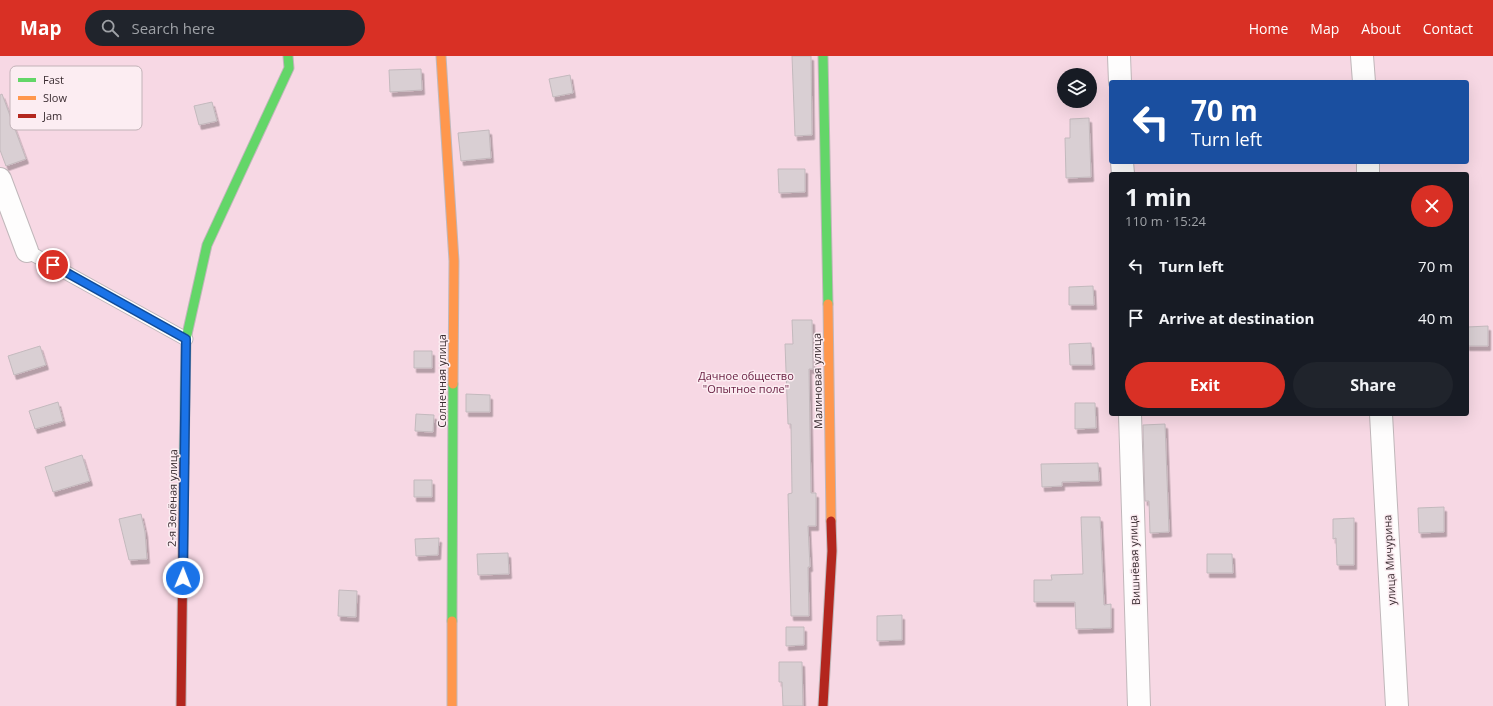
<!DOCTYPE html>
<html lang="en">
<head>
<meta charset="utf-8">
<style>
  :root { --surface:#171b24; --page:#20242c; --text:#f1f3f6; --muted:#9ea1a6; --accent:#d93025 }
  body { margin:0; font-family:"Open Sans",sans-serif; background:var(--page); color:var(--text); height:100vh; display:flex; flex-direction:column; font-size:15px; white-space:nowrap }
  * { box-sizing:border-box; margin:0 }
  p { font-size:13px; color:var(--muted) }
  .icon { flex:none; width:22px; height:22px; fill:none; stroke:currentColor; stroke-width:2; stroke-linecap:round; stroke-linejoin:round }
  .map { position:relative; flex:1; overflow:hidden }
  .sheet { position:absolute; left:1109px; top:116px; width:360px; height:244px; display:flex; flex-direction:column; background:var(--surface); border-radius:4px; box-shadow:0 4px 16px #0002 }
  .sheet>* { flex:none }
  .top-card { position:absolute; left:1109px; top:24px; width:360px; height:84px; border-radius:4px; box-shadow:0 4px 16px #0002; background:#1a4fa0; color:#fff; overflow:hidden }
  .controls { position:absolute; left:1057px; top:12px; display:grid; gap:8px }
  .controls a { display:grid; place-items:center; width:40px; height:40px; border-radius:50%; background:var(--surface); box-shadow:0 4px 16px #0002; font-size:20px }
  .pin { position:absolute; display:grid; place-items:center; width:34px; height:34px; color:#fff; margin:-17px; border:2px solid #fff; border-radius:50%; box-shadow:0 1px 4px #0007 }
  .me { position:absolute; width:44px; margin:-22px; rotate:1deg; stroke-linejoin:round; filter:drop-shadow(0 0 3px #0008) }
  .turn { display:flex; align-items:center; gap:14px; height:84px; padding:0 16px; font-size:18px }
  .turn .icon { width:52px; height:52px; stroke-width:2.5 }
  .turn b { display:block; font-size:28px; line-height:34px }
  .round { display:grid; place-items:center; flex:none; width:42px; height:42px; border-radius:21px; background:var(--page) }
  .head { display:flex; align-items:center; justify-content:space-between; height:68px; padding:0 16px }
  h1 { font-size:24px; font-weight:700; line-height:30px }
  .cta { display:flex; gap:8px; margin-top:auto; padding:8px 16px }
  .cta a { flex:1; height:46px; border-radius:24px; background:var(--accent); color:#fff; font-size:16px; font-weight:700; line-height:46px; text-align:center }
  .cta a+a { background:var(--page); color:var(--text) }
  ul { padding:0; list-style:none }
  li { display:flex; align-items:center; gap:12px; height:52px; padding:0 16px }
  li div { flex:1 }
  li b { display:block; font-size:15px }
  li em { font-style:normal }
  header { display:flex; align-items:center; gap:24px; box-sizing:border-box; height:56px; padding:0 20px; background:var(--accent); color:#fff }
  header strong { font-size:19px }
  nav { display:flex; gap:22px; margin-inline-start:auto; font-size:14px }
  .search { width:280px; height:36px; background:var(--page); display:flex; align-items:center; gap:10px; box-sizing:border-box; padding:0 14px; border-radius:22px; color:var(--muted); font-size:15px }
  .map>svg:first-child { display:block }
  .green { fill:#f7d8e4; fill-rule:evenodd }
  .building { fill:#d9cfd3; stroke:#c3b9bd; filter:url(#shadow) }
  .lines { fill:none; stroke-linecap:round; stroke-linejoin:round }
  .lane-casing { stroke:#c0b7ba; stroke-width:15 }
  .street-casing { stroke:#c0b7ba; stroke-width:24 }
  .fast-casing { stroke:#c0b7ba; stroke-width:11 }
  .slow-casing { stroke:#c0b7ba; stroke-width:11 }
  .jam-casing { stroke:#c0b7ba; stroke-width:11 }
  .lane { stroke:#fefdfd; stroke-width:13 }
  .street { stroke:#fefdfd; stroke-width:22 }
  .fast { stroke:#63d668; stroke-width:9 }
  .slow { stroke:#ff974d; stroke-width:9 }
  .jam { stroke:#b3261e; stroke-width:9 }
  .route-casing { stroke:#114b97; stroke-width:10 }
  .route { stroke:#1a73e8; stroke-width:7 }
  .labels { text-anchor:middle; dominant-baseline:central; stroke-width:3; stroke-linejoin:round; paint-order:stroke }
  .park-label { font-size:11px; fill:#6a2244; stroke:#fcedf2 }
  .street-label { font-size:11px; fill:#3a2c31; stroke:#fcedf2 }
  .key { fill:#fcedf2; stroke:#c2b3b8; stroke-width:1 }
  .key-label { font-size:11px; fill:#3a2c31 }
</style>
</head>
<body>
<header>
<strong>Map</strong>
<div class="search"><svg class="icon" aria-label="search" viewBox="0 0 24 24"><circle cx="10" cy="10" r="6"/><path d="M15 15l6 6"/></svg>Search here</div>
<nav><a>Home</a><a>Map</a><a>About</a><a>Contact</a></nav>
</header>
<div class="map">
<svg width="1493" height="650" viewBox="0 0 1493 650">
  <defs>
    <filter id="shadow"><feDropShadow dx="2.5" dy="4.5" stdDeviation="0" flood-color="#0004"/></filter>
  </defs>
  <rect width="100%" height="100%" fill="#f8f0f3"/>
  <path class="green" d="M0,0H1493V650H0ZM1064,19H1090V45H1064ZM1111,26H1467V106H1111ZM1111,118H1467V358H1111Z"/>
  <path class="building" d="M792,0H811L812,79L795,80Z
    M421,13L422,34L390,36L389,14Z
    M570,19L573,37L553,41L549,23Z
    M2,38L26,103L6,110L0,94V39Z
    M212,46L217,65L199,69L194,50Z
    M1089,62L1091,121L1066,122L1065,82H1070V63Z
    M489,74L491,102L461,105L458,77Z
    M778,113H805V136L779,137Z
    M1093,230L1094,249H1069V231Z
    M792,264H812L813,313H809L811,437H816V470H808L810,511H808L809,560H791L788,438L792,437L791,368H788L785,288H793Z
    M1488,270V290H1467V271Z
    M1091,287L1092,309H1070L1069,288Z
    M40,290L46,309L14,319L8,300Z
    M414,295H432V312H414Z
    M466,338L490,339V356H466Z
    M58,346L63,365L35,373L29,355Z
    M1075,347H1095L1096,372L1075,373Z
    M416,358L434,359L433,376L415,375Z
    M1165,368L1169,476L1150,477L1149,445H1145L1143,369Z
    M82,399L90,425L53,436L45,411Z
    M1098,407L1099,425L1062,426V430L1042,431L1041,408Z
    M414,424H432V441H414Z
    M1444,451V476L1419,477L1418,452Z
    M141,458L145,476L147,503L129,504L119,463Z
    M1081,461H1100L1104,549L1111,548V572L1076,573L1075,546H1034V524H1052L1051,519L1083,518Z
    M1354,462V509H1337L1336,482L1333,483V463Z
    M439,482L438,499L416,500L415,483Z
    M508,497L509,518L478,519L477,498Z
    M1207,498H1232L1233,517H1207Z
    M339,534L357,535L356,561L338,560Z
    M902,559V584L877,585V560Z
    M786,571H804V589L786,590Z
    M779,606H802L803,650H783L782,626H779Z"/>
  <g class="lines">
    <defs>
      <path id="lane" d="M27,195L186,283"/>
      <path id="street" d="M1119,0L1120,26
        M1362,0L1364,26
        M1122,106L1123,118
        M1368,106V118
        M0,123L27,195
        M1130,358L1139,650
        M1381,358L1397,650"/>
      <path id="fast" d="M823,0L828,248
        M184,407L186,283L207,189L289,12L288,0
        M452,565L453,328"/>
      <path id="slow" d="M441,0L454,205L453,328
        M828,248L831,465
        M452,650V565"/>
      <path id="jam" d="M181,650L184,407
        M823,650L832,495L831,465"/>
    </defs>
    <use href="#lane" class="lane-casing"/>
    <use href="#street" class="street-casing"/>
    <use href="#fast" class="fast-casing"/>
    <use href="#slow" class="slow-casing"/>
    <use href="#jam" class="jam-casing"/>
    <use href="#lane" class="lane"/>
    <use href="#street" class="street"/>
    <use href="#fast" class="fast"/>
    <use href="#slow" class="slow"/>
    <use href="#jam" class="jam"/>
  </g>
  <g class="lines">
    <defs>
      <path id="route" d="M53,209L186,283L183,522"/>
    </defs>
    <use href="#route" class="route-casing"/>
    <use href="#route" class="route"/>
  </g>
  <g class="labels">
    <g class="park-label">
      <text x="746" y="319">Дачное общество<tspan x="746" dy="13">"Опытное поле"</tspan></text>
    </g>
    <g class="street-label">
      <text transform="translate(441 325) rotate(-90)">Солнечная улица</text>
      <text transform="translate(817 325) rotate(-91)">Малиновая улица</text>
      <text transform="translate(172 442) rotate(-89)">2-я Зелёная улица</text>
      <text transform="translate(1134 504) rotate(-92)">Вишнёвая улица</text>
      <text transform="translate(1389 504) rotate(-93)">улица Мичурина</text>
    </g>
  </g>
  <rect x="10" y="10" width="132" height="64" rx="6" class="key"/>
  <rect x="18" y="22" width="18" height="4" fill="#63d668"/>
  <rect x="18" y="40" width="18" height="4" fill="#ff974d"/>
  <rect x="18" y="58" width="18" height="4" fill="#b3261e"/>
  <g class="key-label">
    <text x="43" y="28">Fast</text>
    <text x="43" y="46">Slow</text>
    <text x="43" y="64">Jam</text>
  </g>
</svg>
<div class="controls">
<a><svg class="icon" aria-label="layers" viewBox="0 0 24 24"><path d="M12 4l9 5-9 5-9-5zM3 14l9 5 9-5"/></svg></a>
</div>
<div class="pin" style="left:53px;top:209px;background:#d93025"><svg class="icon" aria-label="arrive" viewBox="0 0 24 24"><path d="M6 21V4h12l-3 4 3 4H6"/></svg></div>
<svg class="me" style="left:183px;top:522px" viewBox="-20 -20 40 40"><circle r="17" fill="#1a73e8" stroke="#fff" stroke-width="3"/><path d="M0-11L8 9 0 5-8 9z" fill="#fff"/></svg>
<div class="top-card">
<div class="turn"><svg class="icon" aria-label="left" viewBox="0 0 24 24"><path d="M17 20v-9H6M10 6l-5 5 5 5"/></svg><div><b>70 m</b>Turn left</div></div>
</div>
<section class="sheet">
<div class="head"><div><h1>1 min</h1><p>110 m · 15:24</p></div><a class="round" style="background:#d93025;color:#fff"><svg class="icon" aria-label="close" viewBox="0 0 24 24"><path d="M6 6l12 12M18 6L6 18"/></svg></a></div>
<ul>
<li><svg class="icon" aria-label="left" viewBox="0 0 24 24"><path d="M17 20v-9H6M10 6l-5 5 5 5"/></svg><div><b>Turn left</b></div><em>70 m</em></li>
<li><svg class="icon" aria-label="arrive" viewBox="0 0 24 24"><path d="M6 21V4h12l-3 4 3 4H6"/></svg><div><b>Arrive at destination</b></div><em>40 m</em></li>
</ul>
<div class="cta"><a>Exit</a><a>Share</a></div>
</section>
</div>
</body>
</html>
